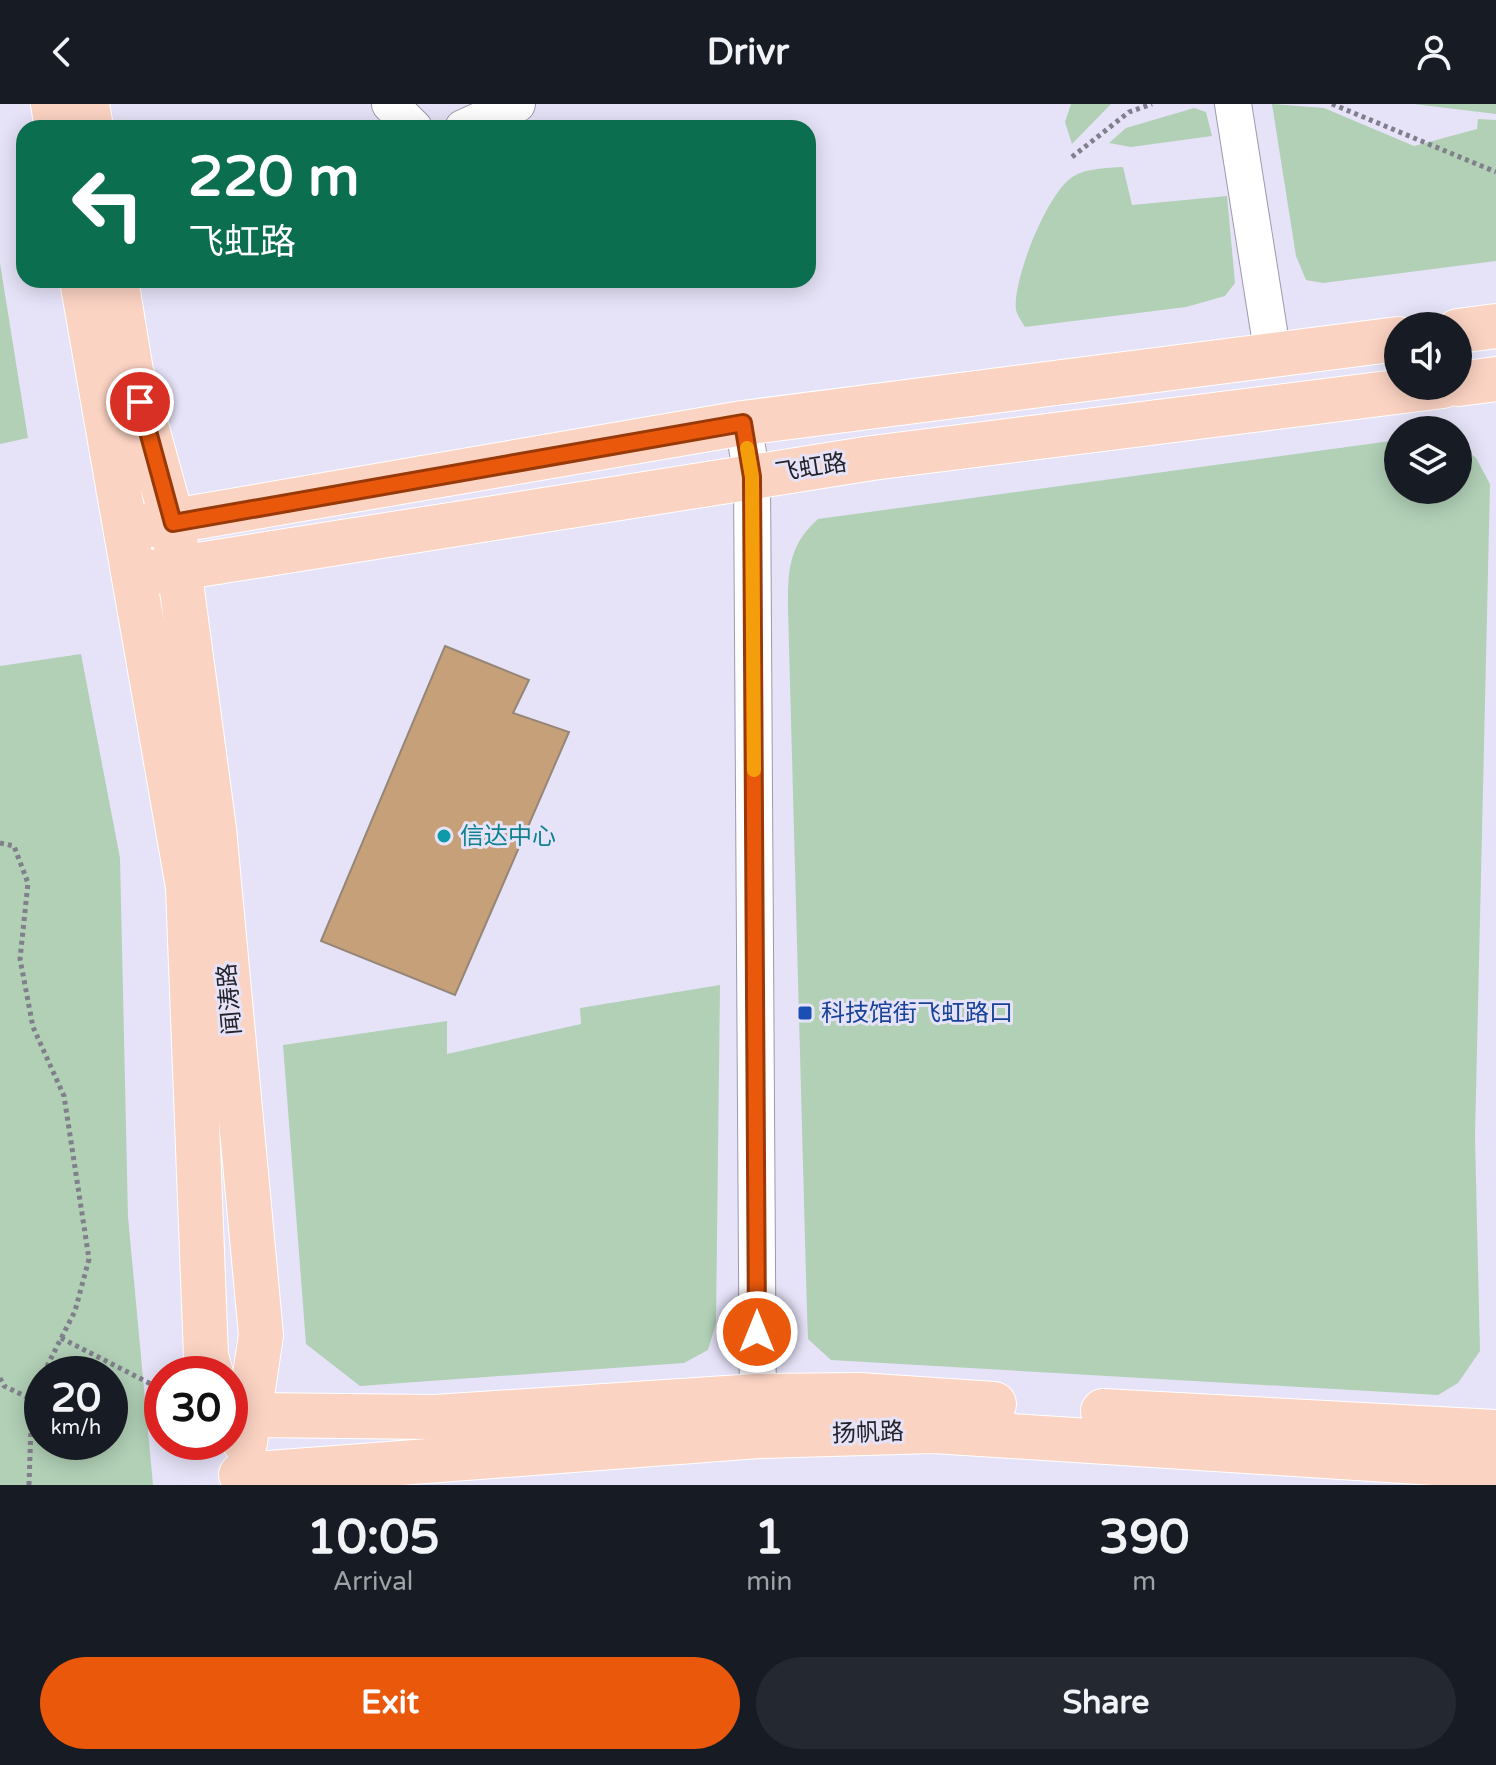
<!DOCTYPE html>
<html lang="en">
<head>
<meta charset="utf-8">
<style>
  :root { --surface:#171b24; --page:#242831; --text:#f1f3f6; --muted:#9ea1a6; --accent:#ea580c }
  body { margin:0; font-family:"Varela Round","Noto Sans SC",sans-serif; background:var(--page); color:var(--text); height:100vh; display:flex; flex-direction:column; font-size:30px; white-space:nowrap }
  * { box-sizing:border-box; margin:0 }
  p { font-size:26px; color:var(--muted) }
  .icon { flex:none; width:44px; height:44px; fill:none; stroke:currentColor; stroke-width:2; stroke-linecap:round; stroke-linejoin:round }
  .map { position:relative; height:1381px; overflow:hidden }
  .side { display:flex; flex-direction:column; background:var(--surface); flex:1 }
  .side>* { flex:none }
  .banner { position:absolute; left:16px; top:16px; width:800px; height:168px; border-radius:24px; box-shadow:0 4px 20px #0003; background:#0b6e4f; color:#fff; overflow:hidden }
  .controls { position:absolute; left:1384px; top:208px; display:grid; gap:16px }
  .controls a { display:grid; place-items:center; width:88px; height:88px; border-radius:50%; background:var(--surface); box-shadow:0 4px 20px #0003; font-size:40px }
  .speed { position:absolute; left:24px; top:1252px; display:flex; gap:16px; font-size:40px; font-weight:700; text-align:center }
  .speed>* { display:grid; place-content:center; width:104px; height:104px; border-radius:50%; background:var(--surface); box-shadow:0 4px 20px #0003; line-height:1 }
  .speed small { font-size:20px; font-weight:400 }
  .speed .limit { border:12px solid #d22; background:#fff; color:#111 }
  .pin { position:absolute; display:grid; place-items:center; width:68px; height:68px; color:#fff; margin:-34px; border:4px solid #fff; border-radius:50%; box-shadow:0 2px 8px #0007 }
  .me { position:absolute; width:88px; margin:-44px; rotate:0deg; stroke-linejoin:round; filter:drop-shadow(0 0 6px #0008) }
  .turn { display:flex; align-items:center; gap:28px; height:168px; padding:0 40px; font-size:36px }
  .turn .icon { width:104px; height:104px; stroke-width:2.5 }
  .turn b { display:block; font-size:56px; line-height:68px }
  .eta { display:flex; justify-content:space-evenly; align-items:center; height:136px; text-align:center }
  .eta b { font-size:48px; font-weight:700; line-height:56px }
  .primary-button { display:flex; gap:16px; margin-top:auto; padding:16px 40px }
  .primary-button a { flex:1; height:92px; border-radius:48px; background:var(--accent); color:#fff; font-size:32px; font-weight:700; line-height:92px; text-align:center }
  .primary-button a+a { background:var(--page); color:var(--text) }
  header { display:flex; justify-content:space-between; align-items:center; height:104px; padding:0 40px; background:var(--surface); font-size:36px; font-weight:700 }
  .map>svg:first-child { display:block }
  .green { fill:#b1d0b6; fill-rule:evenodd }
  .building { fill:#c6a078; stroke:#968677; stroke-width:2 }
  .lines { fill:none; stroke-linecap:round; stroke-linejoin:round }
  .minor-casing { stroke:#9c99ad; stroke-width:38 }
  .major-casing { stroke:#fff; stroke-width:46 }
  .path { stroke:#807f8c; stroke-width:5; stroke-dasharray:4 4; stroke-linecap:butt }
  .minor { stroke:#fff; stroke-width:36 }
  .major { stroke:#fbd3c3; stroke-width:44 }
  .route-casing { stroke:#983908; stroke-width:20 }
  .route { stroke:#ea580c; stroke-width:14 }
  .slow { stroke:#f59e0b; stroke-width:14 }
  .culture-dot { fill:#0f9aa8; stroke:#e6e3f8; stroke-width:3 }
  .transit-dot { fill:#1a4fb4; stroke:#e6e3f8; stroke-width:3 }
  .labels { text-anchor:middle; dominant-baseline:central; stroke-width:6; stroke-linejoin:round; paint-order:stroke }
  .street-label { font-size:24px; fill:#24232a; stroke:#e6e3f8 }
  .culture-label { font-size:24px; fill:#0d838f; stroke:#e6e3f8; text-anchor:start }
  .transit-label { font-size:24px; fill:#164399; stroke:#e6e3f8; text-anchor:start }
</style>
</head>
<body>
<header><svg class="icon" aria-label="back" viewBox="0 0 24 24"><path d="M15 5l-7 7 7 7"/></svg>Drivr<svg class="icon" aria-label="person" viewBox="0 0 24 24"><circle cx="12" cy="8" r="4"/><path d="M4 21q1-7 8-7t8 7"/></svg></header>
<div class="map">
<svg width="1496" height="1381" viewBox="0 0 1496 1381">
  <rect width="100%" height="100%" fill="#e6e3f8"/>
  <path class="green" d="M1071,0H1111L1072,40L1065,18Z
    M1272,0L1324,4L1414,42L1477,25L1478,15L1496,16V157L1323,179L1306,176L1296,152Z
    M1414,0H1496V10Z
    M1194,4L1206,8L1212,32L1131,43L1109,39L1126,24Z
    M1123,63L1132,101L1227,92L1235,179L1225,192L1186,203L1025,223C1022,218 1017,211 1016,206C1012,177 1048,86 1074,72C1088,64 1106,64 1123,63Z
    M0,159L28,334L0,340Z
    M1398,336V386H1458V339L1476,354L1490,380L1475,1033L1480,1247L1458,1279L1438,1291L831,1256L808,1235L807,1209L788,505C788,467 788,442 818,415Z
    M81,550L120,754L128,1113L153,1381H0V562ZM42,1270H110V1338H42Z
    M720,881L716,1219L708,1246L684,1259L360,1282L306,1240L283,941L447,917V950L581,920L580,904Z"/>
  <path class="building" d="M445,542L529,576L513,609L569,628L455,891L321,837Z"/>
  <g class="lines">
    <defs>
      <path id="minor" d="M390,0L414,24
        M1233,0L1273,252
        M463,24L517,0
        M743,319L752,373L758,1319"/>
      <path id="major" d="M53,0L57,24
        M87,0L91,24
        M82,176L188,783L206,1252L211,1270
        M116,176L131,267L173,419L214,725L261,1231L245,1339
        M1458,227L1496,222
        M1458,280L1496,275
        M127,425L743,319L1398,235
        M135,471L872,354L1443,282
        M1103,1307L1496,1328
        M249,1311L435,1313L757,1292L859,1291L994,1300
        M241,1371L758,1332L934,1327L1496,1363"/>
    </defs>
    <use href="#minor" class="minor-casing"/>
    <use href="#major" class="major-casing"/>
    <path class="path" d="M1332,0L1496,68
      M1072,53L1129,8L1152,0
      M0,739L14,742L28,779L20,855L33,923L64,992L89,1155L75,1207L43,1270
      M61,1234L151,1280
      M0,1274L4,1282L37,1298
      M29,1381L31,1322L42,1274"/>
    <use href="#minor" class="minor"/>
    <use href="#major" class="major"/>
  </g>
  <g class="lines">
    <defs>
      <path id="route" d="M140,298L173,419L743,319L752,373L757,1228"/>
    </defs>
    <use href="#route" class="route-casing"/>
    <use href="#route" class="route"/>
    <path class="slow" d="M747,344L752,373L754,666"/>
  </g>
  <circle class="culture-dot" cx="444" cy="732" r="8"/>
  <rect class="transit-dot" x="797" y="901" width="16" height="16" rx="4"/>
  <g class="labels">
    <g class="street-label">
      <text transform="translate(811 364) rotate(-9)">飞虹路</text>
      <text transform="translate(230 895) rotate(-95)">闻涛路</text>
      <text transform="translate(868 1329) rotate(-2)">扬帆路</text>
    </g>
    <g class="culture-label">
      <text x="460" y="732">信达中心</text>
    </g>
    <g class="transit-label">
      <text x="821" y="909">科技馆街飞虹路口</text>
    </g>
  </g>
</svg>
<div class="controls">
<a><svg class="icon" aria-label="sound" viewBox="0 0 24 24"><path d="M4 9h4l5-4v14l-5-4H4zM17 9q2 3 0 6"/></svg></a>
<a><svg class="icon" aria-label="layers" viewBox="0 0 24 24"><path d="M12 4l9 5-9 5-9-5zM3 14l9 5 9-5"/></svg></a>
</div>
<div class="speed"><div>20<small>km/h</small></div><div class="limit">30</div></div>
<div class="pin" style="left:140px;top:298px;background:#d93025"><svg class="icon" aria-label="arrive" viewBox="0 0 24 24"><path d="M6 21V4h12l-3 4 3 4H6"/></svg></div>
<svg class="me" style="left:757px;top:1228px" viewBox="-20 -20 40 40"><circle r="17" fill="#ea580c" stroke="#fff" stroke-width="3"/><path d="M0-11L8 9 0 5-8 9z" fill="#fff"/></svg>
<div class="banner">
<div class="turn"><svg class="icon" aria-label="left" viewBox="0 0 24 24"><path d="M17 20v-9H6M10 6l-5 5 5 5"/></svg><div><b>220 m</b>飞虹路</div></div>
</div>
</div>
<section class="side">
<div class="eta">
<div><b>10:05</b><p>Arrival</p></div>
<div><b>1</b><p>min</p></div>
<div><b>390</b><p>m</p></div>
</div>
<div class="primary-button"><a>Exit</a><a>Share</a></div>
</section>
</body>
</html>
